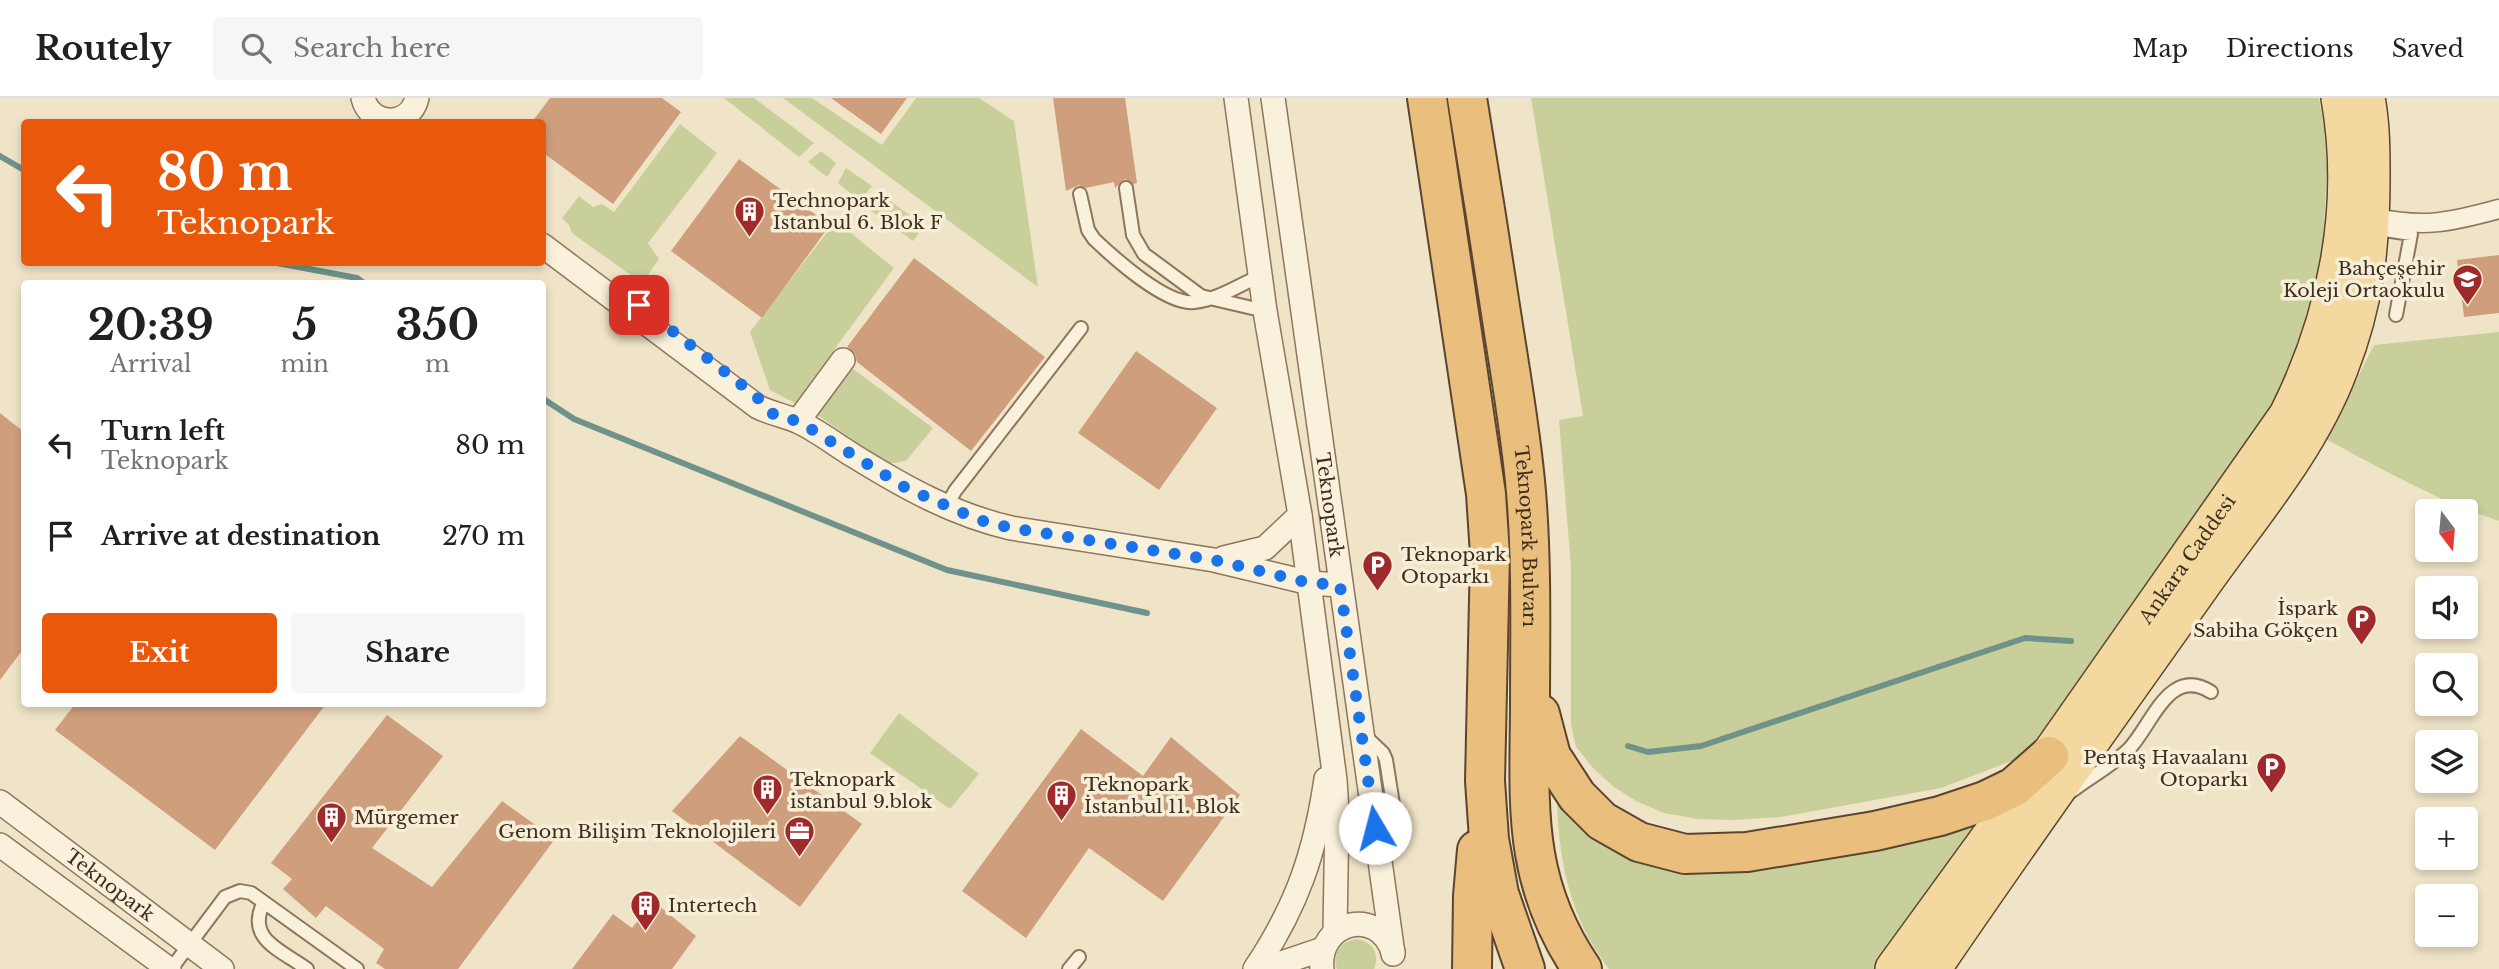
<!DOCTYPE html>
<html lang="en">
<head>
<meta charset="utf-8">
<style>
  :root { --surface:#fff; --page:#f6f6f6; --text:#202124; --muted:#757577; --line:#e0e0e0; --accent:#ea580c }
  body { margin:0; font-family:"Libre Baskerville",serif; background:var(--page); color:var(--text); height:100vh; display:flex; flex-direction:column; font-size:26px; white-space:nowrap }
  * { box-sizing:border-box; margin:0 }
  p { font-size:23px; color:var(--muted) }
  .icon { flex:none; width:38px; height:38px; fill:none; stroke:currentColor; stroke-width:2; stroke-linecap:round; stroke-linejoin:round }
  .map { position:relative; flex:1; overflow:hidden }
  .sheet { position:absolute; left:21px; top:182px; width:525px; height:427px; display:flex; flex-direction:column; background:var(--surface); border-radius:7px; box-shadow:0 4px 10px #0003 }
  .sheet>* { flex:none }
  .hud { position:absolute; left:21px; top:21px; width:525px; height:147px; border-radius:7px; box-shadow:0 4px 10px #0003; background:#ea580c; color:#fff; overflow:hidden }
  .needle { width:46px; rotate:164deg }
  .fabs { position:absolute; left:2415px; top:401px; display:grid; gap:14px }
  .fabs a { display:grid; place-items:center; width:63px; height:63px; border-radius:7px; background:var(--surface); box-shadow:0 4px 10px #0003; font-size:35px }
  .pin { position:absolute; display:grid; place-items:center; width:60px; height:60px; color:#fff; margin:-30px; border-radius:14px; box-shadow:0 4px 10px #0006 }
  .me { position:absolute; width:77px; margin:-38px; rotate:352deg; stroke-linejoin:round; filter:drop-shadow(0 0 5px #0008) }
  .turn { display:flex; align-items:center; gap:24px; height:147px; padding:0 21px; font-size:32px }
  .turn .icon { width:91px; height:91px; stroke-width:2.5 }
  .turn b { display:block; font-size:49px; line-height:60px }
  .eta { display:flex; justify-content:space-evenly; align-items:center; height:119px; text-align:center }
  .eta b { font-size:42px; font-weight:700; line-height:49px }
  .button { display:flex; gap:14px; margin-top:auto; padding:14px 21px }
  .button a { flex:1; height:80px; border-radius:7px; background:var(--accent); color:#fff; font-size:28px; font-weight:700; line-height:80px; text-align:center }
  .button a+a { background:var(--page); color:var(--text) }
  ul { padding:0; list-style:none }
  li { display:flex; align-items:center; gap:21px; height:91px; padding:0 21px }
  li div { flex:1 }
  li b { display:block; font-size:26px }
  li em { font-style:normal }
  header { display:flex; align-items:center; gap:42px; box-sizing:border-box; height:98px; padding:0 35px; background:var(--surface); border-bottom:2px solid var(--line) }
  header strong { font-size:33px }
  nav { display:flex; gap:38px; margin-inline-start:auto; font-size:24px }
  .search { width:490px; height:63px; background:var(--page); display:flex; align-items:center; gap:18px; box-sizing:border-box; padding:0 24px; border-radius:7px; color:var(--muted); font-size:26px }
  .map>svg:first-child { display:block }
  .green { fill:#c9cf9b }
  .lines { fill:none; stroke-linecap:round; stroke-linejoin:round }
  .stream { stroke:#6f938a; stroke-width:6 }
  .building { fill:#cf9f7d }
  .service-casing { stroke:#8d765c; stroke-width:16 }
  .pedestrian-casing { stroke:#8d765c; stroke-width:21 }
  .minor-casing { stroke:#8d765c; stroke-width:26 }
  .primary-casing { stroke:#5b4430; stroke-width:40 }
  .trunk-casing { stroke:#5b4430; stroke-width:42 }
  .service { stroke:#faf1dc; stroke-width:12 }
  .pedestrian { stroke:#faf1dc; stroke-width:18 }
  .minor { stroke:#faf1dc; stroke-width:23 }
  .primary { stroke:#f3d9a0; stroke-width:37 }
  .trunk { stroke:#eabe7c; stroke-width:38 }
  .route { stroke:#1a73e8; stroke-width:12; stroke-dasharray:0 21.6 }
  .labels { text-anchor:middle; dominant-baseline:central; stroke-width:7; stroke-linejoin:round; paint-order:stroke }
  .poi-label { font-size:19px; fill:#3d2e20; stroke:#f7eed8; text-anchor:start }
  .street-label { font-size:19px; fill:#3d2e20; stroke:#f7eed8 }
</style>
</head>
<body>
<header>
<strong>Routely</strong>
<div class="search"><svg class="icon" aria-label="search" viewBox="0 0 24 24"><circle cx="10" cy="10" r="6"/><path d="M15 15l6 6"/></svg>Search here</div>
<nav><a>Map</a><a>Directions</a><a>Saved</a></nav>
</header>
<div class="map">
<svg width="2499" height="871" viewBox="0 0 2499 871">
  <rect width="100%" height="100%" fill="#f0e4c8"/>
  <path class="green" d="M724,0H754L814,45L799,59Z
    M783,0H812L882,47L916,0H979L1014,23L1038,189Z
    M1531,0H2319L2324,30L2327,73L2322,160L2314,205L2304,239L2270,315L2030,656L1941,690L1781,719L1735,722L1698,721L1664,715L1636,703L1614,689L1594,671L1576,649L1571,627V469L1559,322L1583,318Z
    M680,26L717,55L648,145L659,161L642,185L572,135L569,127L562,120L579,98L593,109L602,106L614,114Z
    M821,53L836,65L827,79L808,64Z
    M846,70L872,88L860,103L838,85Z
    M877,93L924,128L913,143L869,111Z
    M836,123L894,170L795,305L770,292L750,234Z
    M2499,234V423C2438,403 2383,372 2326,341L2374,247Z
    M853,271L933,330L906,363L888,366L816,316Z
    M899,615L979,676L950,711L870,655Z
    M1557,693L1619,747L1983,721L1874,871H1609C1569,820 1557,757 1557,693Z
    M1357,841C1373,844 1380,855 1374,871H1337C1332,855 1340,843 1357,841Z"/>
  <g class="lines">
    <path class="stream" d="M0,58L24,72
      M272,164L357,180L365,186
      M542,300L574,321L947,472L1147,515
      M1628,648L1648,654L1701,648L2025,540L2071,543"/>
  </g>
  <path class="building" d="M550,0H662L681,14L613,106L542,54V24H532Z
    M831,0H907L881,36Z
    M1053,0H1125L1137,85L1133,86L1125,81L1115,90L1114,84L1086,90L1079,87L1066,93Z
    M739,61L830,127L762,220L671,153Z
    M2499,157V215L2464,219L2457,162Z
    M914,160L1045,259L971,353L857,264L855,256L847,249Z
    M1136,253L1217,310L1159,392L1078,335Z
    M0,315L24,334V550L0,582Z
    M75,606H326L215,752L55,632Z
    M387,617L443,658L372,750L432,789L502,703L555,741L458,871H385L376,865L384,851L326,808L316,820L283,791L292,781L271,765Z
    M1081,631L1143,678L1171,639L1240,697L1163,803L1089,750L1026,840L962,793Z
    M740,638L862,726L800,809L672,713Z
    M653,803L696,838L672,871H572L613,816L632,830Z"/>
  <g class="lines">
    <defs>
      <path id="service" d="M1126,90L1133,137L1144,156L1201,198L1265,213
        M1080,96L1088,132L1094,141C1114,160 1166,207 1194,204C1217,202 1239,187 1260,178
        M2371,130L2411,136L2396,217
        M946,409L955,393L1081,230
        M1363,636L1383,655L1386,662L1396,725L1395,732L1379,753
        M2072,693C2090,679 2113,667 2129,651C2152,627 2169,567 2211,594
        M264,804C245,841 281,852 307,871
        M171,871L225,799L240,793L251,795L357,871
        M1069,871L1079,859"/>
      <path id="pedestrian" d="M2371,119C2424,130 2448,125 2499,111"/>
      <g id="minor">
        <path d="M363,0C370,29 410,30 417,0"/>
        <path d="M1236,0L1265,213L1300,417L1335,682L1337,714L1335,834"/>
        <path id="s1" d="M1273,0L1393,856"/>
        <path d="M542,147L758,309C772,316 786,318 799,324C818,333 836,347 854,358C904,389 954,417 1011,430L1214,462L1310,485L1340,487"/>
        <path d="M798,323L843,262"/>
        <path d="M1224,460L1265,450L1300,417"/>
        <path id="s2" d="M0,704L222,871"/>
        <path d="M0,747L169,871"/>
        <path d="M1255,871C1297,808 1315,756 1326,681"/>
        <path d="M1264,871L1323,851"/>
        <path d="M1322,871C1317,823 1378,808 1393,854"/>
      </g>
      <g id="primary">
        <path id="s3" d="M1894,871L2049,658L2288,317C2337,219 2359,109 2340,0"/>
        <path d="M1932,871C2019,743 2110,616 2200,489C2249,419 2308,353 2339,271C2365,205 2371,149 2371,79C2371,52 2371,27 2366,0"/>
      </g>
      <g id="trunk">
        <path d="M1427,0L1486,396L1490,456L1485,683L1489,741L1499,796L1525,871"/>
        <path id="s4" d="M1467,0C1479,72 1490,143 1501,215C1510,274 1521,334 1526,394C1532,466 1530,539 1530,611C1529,711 1523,784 1582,871"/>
        <path d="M1540,616L1551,658L1577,698L1602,723L1639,744L1685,756L1747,754L1875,733L1940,718L1985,703L2014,689L2049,658"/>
        <path d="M1472,871L1473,798L1477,752"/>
      </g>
    </defs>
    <use href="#service" class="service-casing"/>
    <use href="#pedestrian" class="pedestrian-casing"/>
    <use href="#minor" class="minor-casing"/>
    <use href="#primary" class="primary-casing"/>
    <use href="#trunk" class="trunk-casing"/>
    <use href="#service" class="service"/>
    <use href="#pedestrian" class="pedestrian"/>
    <use href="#minor" class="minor"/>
    <use href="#primary" class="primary"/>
    <use href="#trunk" class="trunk"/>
  </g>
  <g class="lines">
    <path class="route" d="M639,207L756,298L775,318L798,323L906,390L979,422L1011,430L1214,462L1310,485L1340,487L1375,730"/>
  </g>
  <defs>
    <symbol id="building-pin" viewBox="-11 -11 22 30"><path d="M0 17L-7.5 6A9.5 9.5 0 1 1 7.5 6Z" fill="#9e2a2b" stroke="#f7eed8"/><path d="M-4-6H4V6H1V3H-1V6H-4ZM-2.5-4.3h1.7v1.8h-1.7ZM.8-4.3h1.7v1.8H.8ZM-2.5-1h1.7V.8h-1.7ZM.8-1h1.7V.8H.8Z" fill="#fff"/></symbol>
    <symbol id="school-pin" viewBox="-11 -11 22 30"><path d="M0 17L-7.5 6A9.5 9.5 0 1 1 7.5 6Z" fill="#9e2a2b" stroke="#f7eed8"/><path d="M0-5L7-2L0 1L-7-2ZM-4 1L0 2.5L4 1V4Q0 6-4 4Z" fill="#fff"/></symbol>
    <symbol id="parking-pin" viewBox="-11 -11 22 30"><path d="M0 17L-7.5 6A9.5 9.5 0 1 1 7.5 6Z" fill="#9e2a2b" stroke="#f7eed8"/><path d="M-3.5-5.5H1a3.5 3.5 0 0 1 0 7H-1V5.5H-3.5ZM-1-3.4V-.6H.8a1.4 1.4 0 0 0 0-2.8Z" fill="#fff"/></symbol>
    <symbol id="office-pin" viewBox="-11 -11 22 30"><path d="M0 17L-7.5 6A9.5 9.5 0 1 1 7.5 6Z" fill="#9e2a2b" stroke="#f7eed8"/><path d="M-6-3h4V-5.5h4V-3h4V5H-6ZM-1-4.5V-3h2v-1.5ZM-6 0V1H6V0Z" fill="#fff"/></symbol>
  </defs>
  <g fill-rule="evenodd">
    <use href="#building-pin" x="732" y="96" width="35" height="47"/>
    <use href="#school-pin" x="2450" y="164" width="35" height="47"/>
    <use href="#parking-pin" x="1360" y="450" width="35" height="47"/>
    <use href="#parking-pin" x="2344" y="504" width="35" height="47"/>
    <use href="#parking-pin" x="2254" y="652" width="35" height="47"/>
    <use href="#building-pin" x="750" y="674" width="35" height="47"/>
    <use href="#building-pin" x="1044" y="680" width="35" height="47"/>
    <use href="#building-pin" x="314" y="702" width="35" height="47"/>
    <use href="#office-pin" x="782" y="716" width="35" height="47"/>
    <use href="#building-pin" x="628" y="790" width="35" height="47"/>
  </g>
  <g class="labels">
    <g class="poi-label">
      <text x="773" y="102">Technopark<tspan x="773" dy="22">Istanbul 6. Blok F</tspan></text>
      <text x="2445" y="170" text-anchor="end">Bahçeşehir<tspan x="2445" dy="22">Koleji Ortaokulu</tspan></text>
      <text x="1401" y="456">Teknopark<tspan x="1401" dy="22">Otoparkı</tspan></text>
      <text x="2338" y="510" text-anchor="end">İspark<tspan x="2338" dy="22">Sabiha Gökçen</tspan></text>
      <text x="2248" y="659" text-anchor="end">Pentaş Havaalanı<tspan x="2248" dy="22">Otoparkı</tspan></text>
      <text x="790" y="681">Teknopark<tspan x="790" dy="22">istanbul 9.blok</tspan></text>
      <text x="1084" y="686">Teknopark<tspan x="1084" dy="22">İstanbul 11. Blok</tspan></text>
      <text x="354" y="719">Mürgemer</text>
      <text x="776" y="733" text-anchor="end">Genom Bilişim Teknolojileri</text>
      <text x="668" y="807">Intertech</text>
    </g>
    <g class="street-label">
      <text stroke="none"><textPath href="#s1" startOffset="411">Teknopark</textPath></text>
      <text stroke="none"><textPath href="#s4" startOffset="443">Teknopark Bulvarı</textPath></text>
      <text stroke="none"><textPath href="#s3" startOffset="504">Ankara Caddesi</textPath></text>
      <text stroke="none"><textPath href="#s2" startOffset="138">Teknopark</textPath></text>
    </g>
  </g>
</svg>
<div class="fabs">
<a><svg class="needle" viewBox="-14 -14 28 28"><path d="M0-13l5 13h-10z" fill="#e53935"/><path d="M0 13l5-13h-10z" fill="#757577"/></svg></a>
<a><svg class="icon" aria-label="sound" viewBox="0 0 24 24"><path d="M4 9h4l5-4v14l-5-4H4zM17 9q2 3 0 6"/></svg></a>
<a><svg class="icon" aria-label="search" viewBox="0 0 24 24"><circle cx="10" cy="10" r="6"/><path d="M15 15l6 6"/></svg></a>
<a><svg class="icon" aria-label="layers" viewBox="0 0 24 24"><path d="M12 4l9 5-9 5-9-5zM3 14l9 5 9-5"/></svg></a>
<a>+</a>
<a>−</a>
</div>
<div class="pin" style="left:639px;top:207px;background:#d93025"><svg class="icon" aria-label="arrive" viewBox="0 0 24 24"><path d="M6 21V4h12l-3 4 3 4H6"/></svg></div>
<svg class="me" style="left:1375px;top:730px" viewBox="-20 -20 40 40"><circle r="19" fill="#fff"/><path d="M0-13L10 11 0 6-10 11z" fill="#1a73e8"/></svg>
<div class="hud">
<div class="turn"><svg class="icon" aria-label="left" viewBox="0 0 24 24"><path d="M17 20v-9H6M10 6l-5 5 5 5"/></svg><div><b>80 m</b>Teknopark</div></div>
</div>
<section class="sheet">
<div class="eta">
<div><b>20:39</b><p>Arrival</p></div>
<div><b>5</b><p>min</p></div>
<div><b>350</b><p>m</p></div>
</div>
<ul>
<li><svg class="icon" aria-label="left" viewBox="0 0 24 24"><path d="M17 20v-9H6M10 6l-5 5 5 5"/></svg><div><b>Turn left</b><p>Teknopark</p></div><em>80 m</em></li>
<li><svg class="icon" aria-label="arrive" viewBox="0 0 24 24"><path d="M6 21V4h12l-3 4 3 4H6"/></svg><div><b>Arrive at destination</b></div><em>270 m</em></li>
</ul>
<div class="button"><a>Exit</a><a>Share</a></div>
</section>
</div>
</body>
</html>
